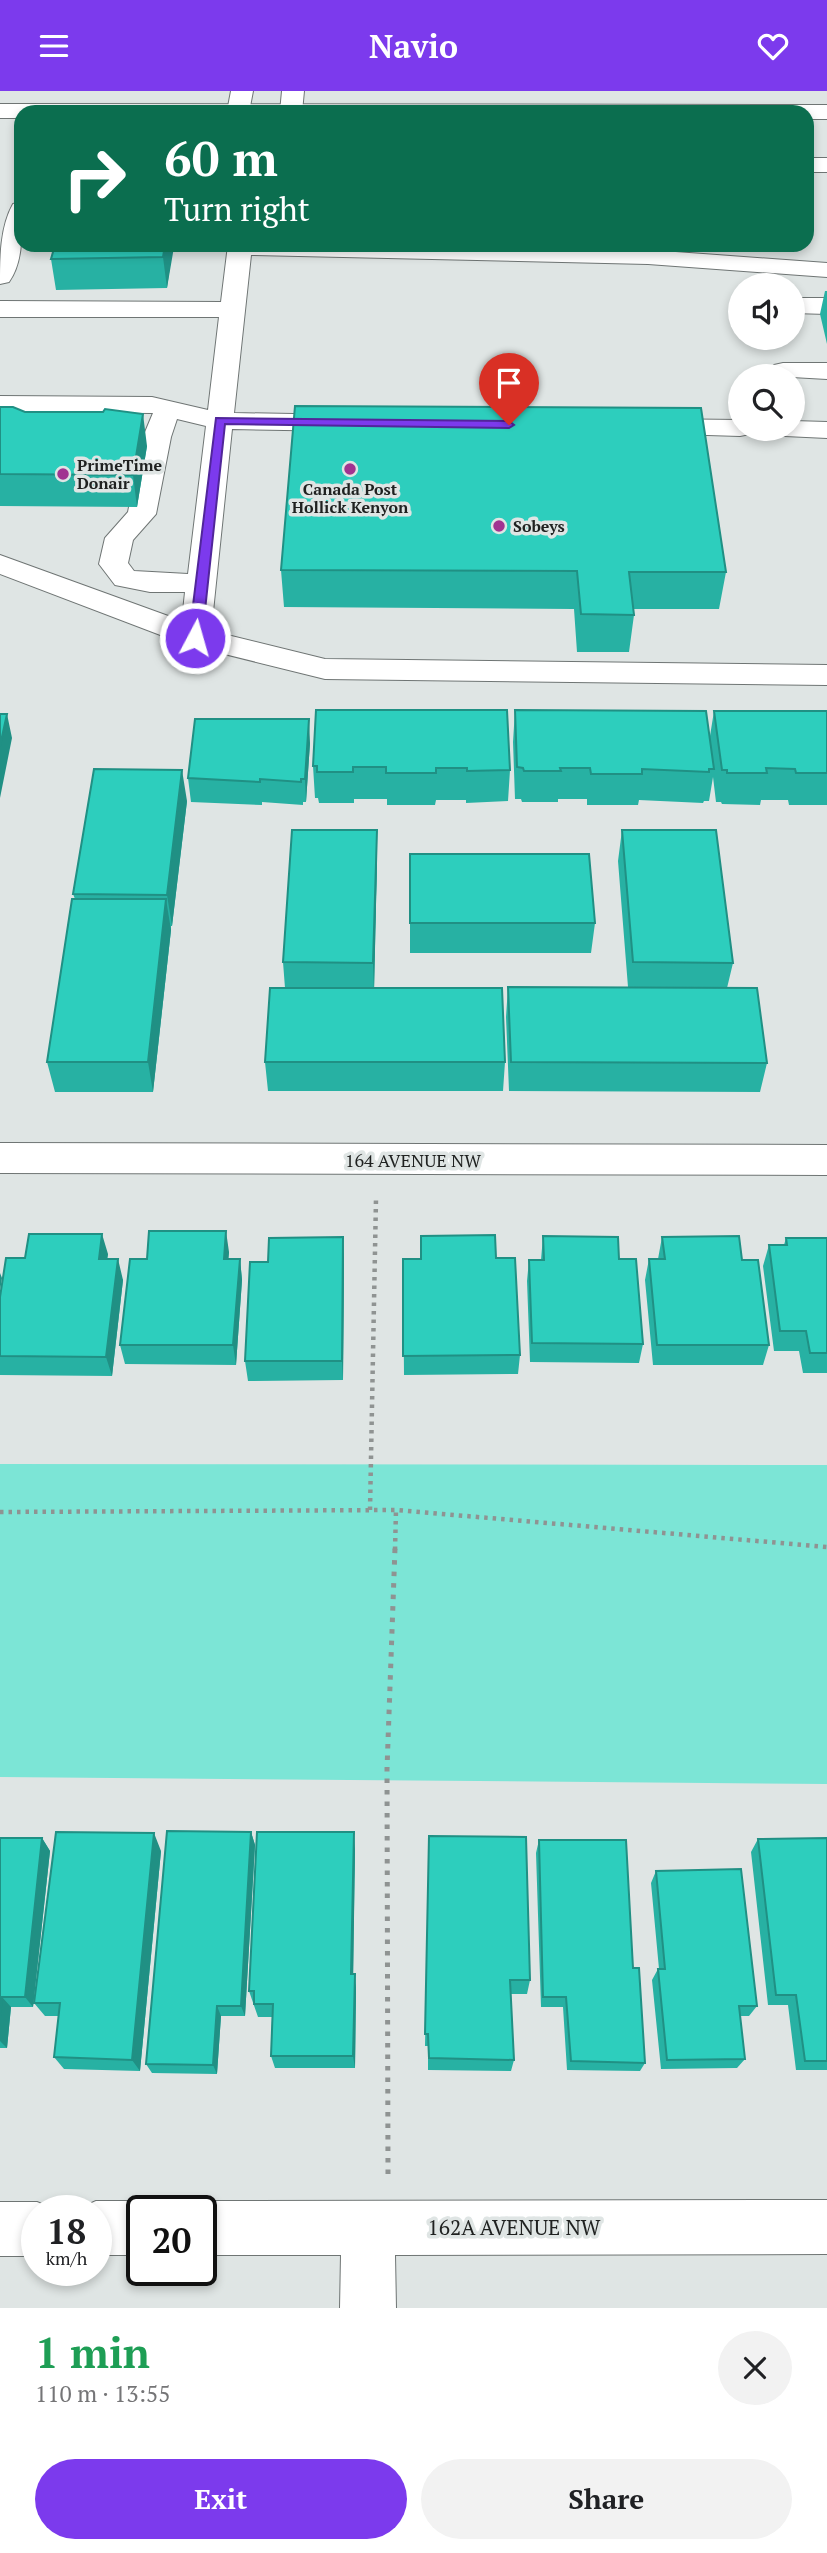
<!DOCTYPE html>
<html lang="en">
<head>
<meta charset="utf-8">
<style>
  :root { --surface:#fff; --page:#f2f2f2; --text:#202124; --muted:#757577; --accent:#7c3aed }
  body { margin:0; font-family:"PT Serif",serif; background:var(--page); color:var(--text); height:100vh; display:flex; flex-direction:column; font-size:26px; white-space:nowrap }
  * { box-sizing:border-box; margin:0 }
  p { font-size:23px; color:var(--muted) }
  .icon { flex:none; width:38px; height:38px; fill:none; stroke:currentColor; stroke-width:2; stroke-linecap:round; stroke-linejoin:round }
  .map { position:relative; height:2217px; overflow:hidden }
  .details { display:flex; flex-direction:column; background:var(--surface); flex:1 }
  .details>* { flex:none }
  .hud { position:absolute; left:14px; top:14px; width:800px; height:147px; border-radius:21px; box-shadow:0 4px 10px #0003; background:#0b6e4f; color:#fff; overflow:hidden }
  .buttons { position:absolute; left:728px; top:182px; display:grid; gap:14px }
  .buttons a { display:grid; place-items:center; width:77px; height:77px; border-radius:50%; background:var(--surface); box-shadow:0 4px 10px #0003; font-size:35px }
  .speed { position:absolute; left:21px; top:2104px; display:flex; gap:14px; font-size:35px; font-weight:700; text-align:center }
  .speed>* { display:grid; place-content:center; width:91px; height:91px; border-radius:50%; background:var(--surface); box-shadow:0 4px 10px #0003; line-height:1 }
  .speed small { font-size:18px; font-weight:400 }
  .speed .limit { border:4px solid #111; border-radius:10px; background:#fff; color:#111 }
  .pin { position:absolute; display:grid; place-items:center; width:60px; height:60px; color:#fff; margin:-72px -30px; border-radius:50% 50% 50% 0; rotate:-45deg; box-shadow:0 0 7px #0007 }
  .pin .icon { rotate:45deg }
  .me { position:absolute; width:77px; margin:-38px; rotate:6deg; stroke-linejoin:round; filter:drop-shadow(0 0 5px #0008) }
  .turn { display:flex; align-items:center; gap:24px; height:147px; padding:0 35px; font-size:32px }
  .turn .icon { width:91px; height:91px; stroke-width:2.5 }
  .turn b { display:block; font-size:49px; line-height:60px }
  .round { display:grid; place-items:center; flex:none; width:74px; height:74px; border-radius:37px; background:var(--page) }
  .head { display:flex; align-items:center; justify-content:space-between; height:119px; padding:0 35px }
  h1 { font-size:42px; font-weight:700; line-height:52px; color:#1e9e55 }
  .primary-button { display:flex; gap:14px; margin-top:auto; padding:14px 35px }
  .primary-button a { flex:1; height:80px; border-radius:42px; background:var(--accent); color:#fff; font-size:28px; font-weight:700; line-height:80px; text-align:center }
  .primary-button a+a { background:var(--page); color:var(--text) }
  header { display:flex; justify-content:space-between; align-items:center; height:91px; padding:0 35px; background:var(--accent); color:#fff; font-size:32px; font-weight:700 }
  .map>svg:first-child { display:block }
  .green { fill:#7ce5d6 }
  .lines { fill:none; stroke-linecap:round; stroke-linejoin:round }
  .minor-casing { stroke:#6f7574; stroke-width:2 }
  .major-casing { stroke:#6f7574; stroke-width:2 }
  .path-far1 { stroke:#8f9392; stroke-width:4.5; stroke-dasharray:3.5 5; stroke-linecap:butt }
  .path { stroke:#8f9392; stroke-width:5; stroke-dasharray:4.5 7; stroke-linecap:butt }
  .minor { fill:#fff; fill-rule:evenodd }
  .major { fill:#fff; fill-rule:evenodd }
  .wall { fill:#27b1a3 }
  .shaded-wall { fill:#209084 }
  .building { fill:#2dcebd; stroke:#209084; stroke-width:2 }
  .route { fill:#7c3aed; stroke:#51269a; stroke-width:2 }
  .poi-dot { fill:#a13391; stroke:#dfe5e4; stroke-width:2.5 }
  .labels { text-anchor:middle; dominant-baseline:central; stroke-width:7; stroke-linejoin:round; paint-order:stroke }
  .far-poi-label { font-size:16px; font-weight:bold; fill:#1f2120; stroke:#dfe5e4; text-anchor:start }
  .street-label { font-size:18px; fill:#1f2120; stroke:#dfe5e4 }
  .near-street-label { font-size:21px; fill:#1f2120; stroke:#dfe5e4 }
</style>
</head>
<body>
<header><svg class="icon" aria-label="menu" viewBox="0 0 24 24"><path d="M4 6h16M4 12h16M4 18h16"/></svg>Navio<svg class="icon" aria-label="heart" viewBox="0 0 24 24"><path d="M12 20l-8-8c-3-5 5-10 8-4 3-6 11-1 8 4z"/></svg></header>
<div class="map">
<svg width="827" height="2217" viewBox="0 0 827 2217">
  <rect width="100%" height="100%" fill="#dfe5e4"/>
  <path class="green" d="M0,1373L827,1374V1693L0,1686Z"/>
  <g class="lines">
    <defs>
      <path id="minor" d="M231,0H253L249,21H227Z
        M282,0H304L302,21H280Z
        M807,67H827V81H807Z
        M21,111C21,138 25,168 9,191L0,193C0,167 0,136 13,113Z
        M228,154H455L648,159L827,172V186L648,173L251,164L234,322L346,324L355,326L359,332L355,338L346,340L232,338L211,540L325,568L827,574V594L325,588L184,553L0,483V464L182,530L185,501H150L115,494L99,473L105,447L128,421L143,346L153,322L0,321V305L152,306L208,319L219,226H0V210L221,211ZM177,328L206,335L188,483L134,480L128,472L133,449L156,423L171,346Z
        M793,207H827V223L793,222Z
        M783,272H827V288L774,285L770,280L774,274Z
        M651,328L740,329V338H753L750,343L740,345L642,342L638,336L642,330Z
        M793,330L827,331V347L764,344L761,338H793Z
        M0,1052L827,1054V1084L0,1082Z
        M827,2109V2163L395,2164L396,2217H340L341,2164H201V2119H181L201,2110Z
        M96,2110H142L161,2118L142,2119V2164H96V2119H76Z
        M0,2111H37L56,2119H37V2165H0Z"/>
      <path id="major" d="M0,13L827,14V28H807V21H21V27H0Z"/>
    </defs>
    <use href="#minor" class="minor-casing"/>
    <use href="#major" class="major-casing"/>
    <path class="path-far1" d="M370,1419L376,1108
      M0,1421L396,1419L827,1456
      M395,1459L396,1419"/>
    <path class="path" d="M388,2083L387,1678L395,1457"/>
    <use href="#minor" class="minor"/>
    <use href="#major" class="major"/>
  </g>
  <path class="wall" d="M55,154H173L167,197L56,199L51,168Z
    M825,200H827V253L820,223Z
    M0,316L25,321L147,355L137,416L0,415Z
    M281,479L726,481L719,518H633L634,524L629,561H577L574,518L284,516Z
    M316,619L510,679L508,710L466,712V709H436L435,714H387V708H354V712H319L318,707H315L313,675Z
    M515,619L710,645L714,620H827V714H789L788,709H761L760,714L722,713L721,711H716L713,686L709,710H704L703,712L639,709L638,714H587V708H558V711H522L521,708H515L513,651Z
    M310,652L306,711H303V714L262,711V714L191,711L188,687Z
    M187,710L172,835H171V839L153,1001H55L47,971L75,808L73,803Z
    M622,739L733,872L727,897L767,972L760,1001L509,1000L506,926L508,896H628L618,770Z
    M410,763L595,832L591,862H410Z
    M377,770L374,897L505,971L503,1000H268L265,971L285,897L283,871Z
    M543,1145L619,1168L643,1253L639,1272L530,1271L527,1190L529,1169H541Z
    M343,1146L344,1167L343,1289L248,1290L245,1270L268,1171Z
    M662,1146L742,1169L769,1254L763,1274H653L645,1189L649,1168H658Z
    M786,1147H827V1282H803L799,1260H774L763,1175L769,1154H784Z
    M229,1161L228,1168H240L242,1189L236,1274L125,1273L120,1254L147,1168Z
    M108,1163L107,1168L123,1189L112,1285L0,1284V1206L25,1167Z
    M496,1167L520,1264L518,1283L404,1284L403,1168Z
    M251,1741L255,1754L245,1925H221L217,1983L152,1982L146,1973Z
    M429,1745L530,1889L527,1903H511L514,1969L511,1980L428,1979V1955H425Z
    M0,1747H42L50,1760L33,1916H11L7,1957H0V1960Z
    M827,1747V1979H796L788,1914H768L751,1761L758,1748Z
    M539,1749L633,1877L645,1972L640,1980L567,1979L563,1916H541L536,1762Z
    M355,1758L353,1883L356,1897L355,1977H275L271,1965L272,1926H258L249,1900Z
    M161,1760L140,1980L64,1978L54,1966L59,1925H45L34,1912Z
    M656,1780L757,1915L749,1925H740L745,1968L737,1977L661,1978L652,1889L658,1878H659L651,1792Z"/>
  <path class="shaded-wall" d="M165,154H173L174,156L167,197L163,166Z
    M143,323L147,355L137,416L133,384Z
    M7,623L12,647L0,707V655Z
    M309,628L310,652L306,711L305,688Z
    M182,679L187,710L172,835L167,804Z
    M377,739V770L374,902L373,872Z
    M166,808L171,839L153,1001L148,971Z
    M226,1140L229,1161L227,1189L224,1168Z
    M102,1143L108,1163L104,1189L99,1168Z
    M343,1146L344,1167L343,1289L342,1270Z
    M118,1168L123,1189L112,1285L106,1266Z
    M240,1168L242,1189L236,1274L233,1254Z
    M0,1182L2,1187L0,1200Z
    M251,1741L255,1754L245,1925L241,1915Z
    M354,1741L355,1758L353,1897L351,1883Z
    M154,1742L161,1760L140,1980L132,1969Z
    M42,1747L50,1760L33,1916L25,1906Z
    M355,1883L356,1897L355,1977L353,1965Z
    M2,1906L11,1916L7,1957L0,1950V1926Z
    M217,1915L221,1925L217,1983L213,1974Z"/>
  <path class="building" d="M55,154H165L163,166L51,168Z
    M295,315L701,317L726,481H629L634,524L581,523L577,480L281,479Z
    M0,316H13L25,321H103L105,318L143,323L133,384L0,383Z
    M316,619H507L510,679L467,680V677H436V682H386V676H353V681H317V675H313Z
    M515,619L706,620L714,678H709V681L642,678V683H591L590,677H560L561,680H524L523,677L517,676Z
    M714,620H827V682H796L795,678L766,677L767,682H727V679H722Z
    M0,623H7L0,655Z
    M195,628H309L305,688H301V691L260,688V691L188,687Z
    M94,678L182,679L167,804L73,803Z
    M292,739H377L373,872L283,871Z
    M622,739H716L733,872L633,871Z
    M410,763H589L595,832H410Z
    M72,808H166L148,971H47Z
    M508,896L757,897L767,972L511,971Z
    M270,897H502L505,971H265Z
    M149,1140H226L224,1168H240L233,1254H120L130,1168H147Z
    M29,1143H102L99,1168H118L106,1266L0,1265V1206L6,1167H25Z
    M495,1144L496,1167H515L520,1264L403,1265V1168H421V1145Z
    M543,1145L618,1146L619,1168H636L643,1253L532,1252L529,1169H544Z
    M739,1145L742,1169H758L769,1254H657L649,1168H665L662,1146Z
    M343,1146L342,1270H245L250,1171H268L269,1147Z
    M786,1147H827V1262H810L806,1240H780L769,1154H787Z
    M167,1740L251,1741L241,1915H217L213,1974L146,1973Z
    M56,1741L154,1742L132,1969L54,1966L60,1912H34Z
    M257,1741H354L351,1883H355L353,1965H271L273,1913H254V1900H249Z
    M429,1745L526,1746L530,1889H510L514,1969L429,1967L428,1943H425Z
    M0,1747H42L25,1906H2L0,1926Z
    M827,1747V1970H805L796,1904H776L758,1748Z
    M539,1749H626L633,1877H639L645,1972L571,1970L566,1906H543Z
    M741,1778L757,1915H739L745,1968L667,1969L658,1878H665L656,1780Z"/>
  <path class="route" d="M216,327L509,330L514,334L509,337L225,333L202,547L195,550L189,547Z"/>
  <g class="poi-dot">
    <circle cx="350" cy="378" r="7"/>
    <circle cx="63" cy="383" r="7"/>
    <circle cx="499" cy="435" r="7"/>
  </g>
  <g class="labels">
    <g class="far-poi-label">
      <text x="77" y="374">PrimeTime<tspan x="77" dy="18">Donair</tspan></text>
      <text x="350" y="398" text-anchor="middle">Canada Post<tspan x="350" dy="18">Hollick Kenyon</tspan></text>
      <text x="513" y="435">Sobeys</text>
    </g>
    <g class="street-label">
      <text x="413" y="1069">164 AVENUE NW</text>
    </g>
    <g class="near-street-label">
      <text x="514" y="2136">162A AVENUE NW</text>
    </g>
  </g>
</svg>
<div class="buttons">
<a><svg class="icon" aria-label="sound" viewBox="0 0 24 24"><path d="M4 9h4l5-4v14l-5-4H4zM17 9q2 3 0 6"/></svg></a>
<a><svg class="icon" aria-label="search" viewBox="0 0 24 24"><circle cx="10" cy="10" r="6"/><path d="M15 15l6 6"/></svg></a>
</div>
<div class="speed"><div>18<small>km/h</small></div><div class="limit">20</div></div>
<div class="pin" style="left:509px;top:334px;background:#d93025"><svg class="icon" aria-label="arrive" viewBox="0 0 24 24"><path d="M6 21V4h12l-3 4 3 4H6"/></svg></div>
<svg class="me" style="left:195px;top:547px" viewBox="-20 -20 40 40"><circle r="17" fill="#7c3aed" stroke="#fff" stroke-width="3"/><path d="M0-11L8 9 0 5-8 9z" fill="#fff"/></svg>
<div class="hud">
<div class="turn"><svg class="icon" aria-label="right" viewBox="0 0 24 24"><path d="M7 20v-9h11M14 6l5 5-5 5"/></svg><div><b>60 m</b>Turn right</div></div>
</div>
</div>
<section class="details">
<div class="head"><div><h1>1 min</h1><p>110 m · 13:55</p></div><a class="round"><svg class="icon" aria-label="close" viewBox="0 0 24 24"><path d="M6 6l12 12M18 6L6 18"/></svg></a></div>
<div class="primary-button"><a>Exit</a><a>Share</a></div>
</section>
</body>
</html>
